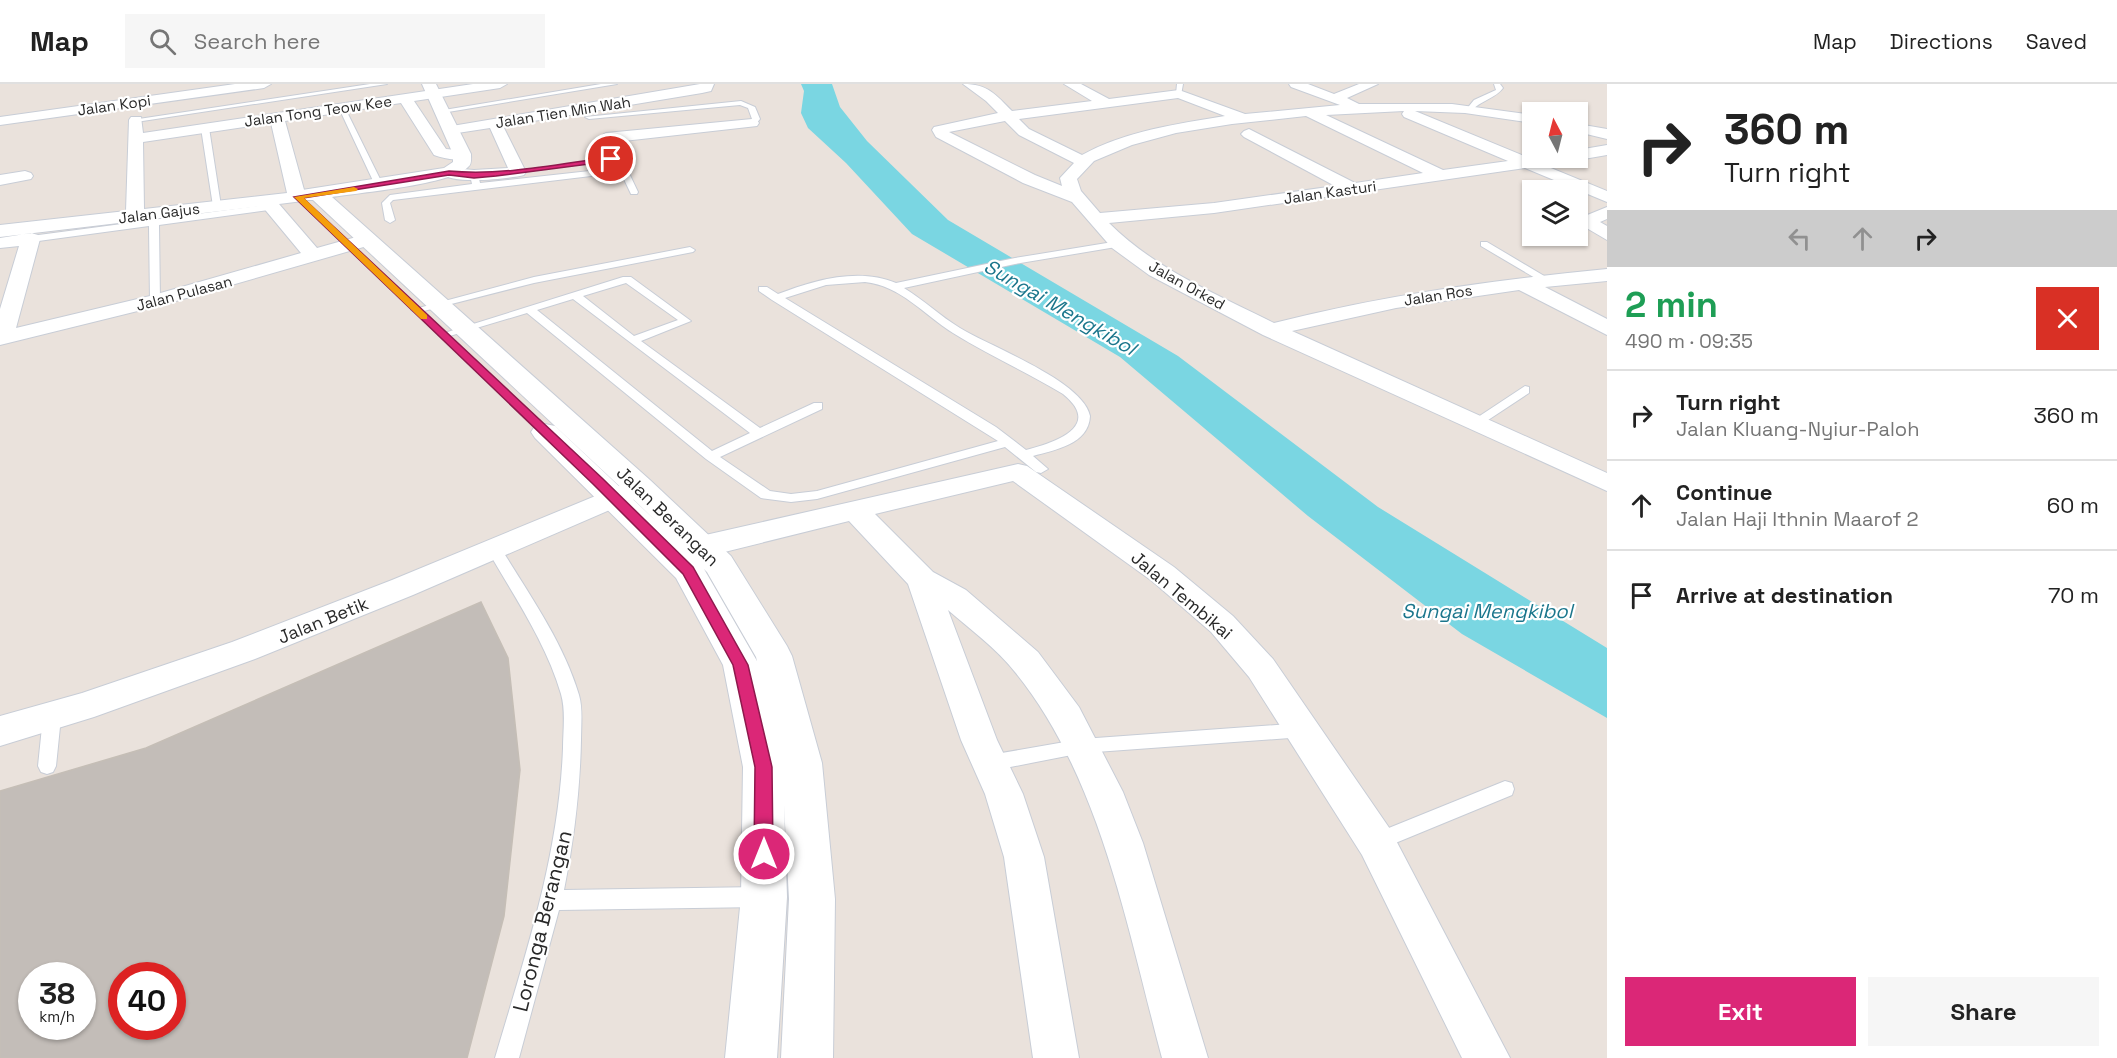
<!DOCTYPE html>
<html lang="en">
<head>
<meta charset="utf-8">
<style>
  :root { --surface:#fff; --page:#f6f6f6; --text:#222; --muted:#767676; --line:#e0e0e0; --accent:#db2777 }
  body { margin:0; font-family:"Space Grotesk",sans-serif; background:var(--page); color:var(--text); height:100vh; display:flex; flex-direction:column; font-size:22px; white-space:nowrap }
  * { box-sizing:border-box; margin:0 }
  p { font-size:20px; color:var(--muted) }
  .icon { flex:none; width:33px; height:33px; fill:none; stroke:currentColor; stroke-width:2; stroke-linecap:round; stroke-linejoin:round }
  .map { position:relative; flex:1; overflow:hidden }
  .details { display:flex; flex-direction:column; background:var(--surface); width:510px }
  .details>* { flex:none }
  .guide { background:#fff; color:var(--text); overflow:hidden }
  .needle { width:39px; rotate:353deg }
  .tools { position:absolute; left:1522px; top:18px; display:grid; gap:12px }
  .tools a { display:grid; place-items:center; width:66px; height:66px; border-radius:0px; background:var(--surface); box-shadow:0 2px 4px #0004; font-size:30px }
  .speed { position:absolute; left:18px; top:878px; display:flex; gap:12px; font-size:30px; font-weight:700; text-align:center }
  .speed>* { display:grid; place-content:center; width:78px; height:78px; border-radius:50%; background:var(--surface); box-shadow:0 2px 4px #0004; line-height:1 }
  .speed small { font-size:15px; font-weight:400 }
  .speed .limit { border:9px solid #d22; background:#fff; color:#111 }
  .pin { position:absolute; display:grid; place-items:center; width:51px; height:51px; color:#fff; margin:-26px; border:3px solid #fff; border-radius:50%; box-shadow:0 2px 6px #0007 }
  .me { position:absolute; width:66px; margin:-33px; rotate:0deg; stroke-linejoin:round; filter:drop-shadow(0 0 4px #0008) }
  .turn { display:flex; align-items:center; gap:21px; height:126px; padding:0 18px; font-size:27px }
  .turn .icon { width:78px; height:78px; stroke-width:2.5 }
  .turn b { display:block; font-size:42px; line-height:51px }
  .lanes { display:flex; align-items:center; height:57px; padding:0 18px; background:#0003; justify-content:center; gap:30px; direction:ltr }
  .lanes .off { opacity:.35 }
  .round { display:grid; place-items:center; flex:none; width:63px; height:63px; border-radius:0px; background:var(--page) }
  .overview { display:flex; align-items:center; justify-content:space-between; height:102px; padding:0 18px }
  h1 { font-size:36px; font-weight:800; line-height:45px; color:#1e9e55 }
  .button { display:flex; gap:12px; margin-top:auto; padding:12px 18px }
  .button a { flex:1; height:69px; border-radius:0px; background:var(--accent); color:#fff; font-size:24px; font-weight:800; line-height:69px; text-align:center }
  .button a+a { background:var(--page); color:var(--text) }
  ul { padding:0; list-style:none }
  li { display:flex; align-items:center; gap:18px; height:90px; padding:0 18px; border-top:2px solid var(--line) }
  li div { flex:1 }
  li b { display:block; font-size:22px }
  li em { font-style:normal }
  header { display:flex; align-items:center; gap:36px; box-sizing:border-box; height:84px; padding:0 30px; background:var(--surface); border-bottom:2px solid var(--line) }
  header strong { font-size:28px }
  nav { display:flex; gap:33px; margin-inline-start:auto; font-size:21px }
  .search { width:420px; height:54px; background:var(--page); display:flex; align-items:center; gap:15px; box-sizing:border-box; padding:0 21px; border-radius:0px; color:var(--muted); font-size:22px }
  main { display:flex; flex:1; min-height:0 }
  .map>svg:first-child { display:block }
  .water { fill:#7ad6e2 }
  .building { fill:#c3bdb8; stroke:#c5beb6; stroke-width:1.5; fill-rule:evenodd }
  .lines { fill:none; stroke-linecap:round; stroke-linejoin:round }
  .lane-casing { stroke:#c8cdd6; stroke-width:2 }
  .street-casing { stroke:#c8cdd6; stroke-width:2 }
  .secondary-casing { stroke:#c8cdd6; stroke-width:2 }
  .lane { fill:#fff; fill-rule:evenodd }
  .street { fill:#fff; fill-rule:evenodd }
  .secondary { fill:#fff; fill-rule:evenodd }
  .route { fill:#db2777; stroke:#8e194d; stroke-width:1.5 }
  .slow { fill:#f59e0b }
  .labels { text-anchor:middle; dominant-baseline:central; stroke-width:4.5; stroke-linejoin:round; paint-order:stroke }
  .far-street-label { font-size:15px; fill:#292929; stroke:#fff }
  .street-label { font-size:18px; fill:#292929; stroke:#fff }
  .water-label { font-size:20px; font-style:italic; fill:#1b768c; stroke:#fff }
  .near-street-label { font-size:21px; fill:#292929; stroke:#fff }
</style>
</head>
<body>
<header>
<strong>Map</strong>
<div class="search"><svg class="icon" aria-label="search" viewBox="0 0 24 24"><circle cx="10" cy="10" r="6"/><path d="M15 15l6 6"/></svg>Search here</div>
<nav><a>Map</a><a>Directions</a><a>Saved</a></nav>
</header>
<main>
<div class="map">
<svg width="1607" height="974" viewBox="0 0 1607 974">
  <rect width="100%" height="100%" fill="#eae2dc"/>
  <path class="water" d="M801,0H832L840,23L867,57L948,136L1178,272L1378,423L1607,564V634L1462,550L1308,432L1120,273L912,150L846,79L808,44L801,29L804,7Z"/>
  <path class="building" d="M481,518L508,574L520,686L504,832L467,974H0V707L146,664ZM32,891H82V942H32ZM122,891H172V942H122Z"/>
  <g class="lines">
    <defs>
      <path id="lane" d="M370,0H387L136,38L132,36Z
        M601,0H617L442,29L438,27Z
        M1177,0H1183L1181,11L1176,10Z
        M1494,0H1500L1503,4C1496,14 1480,17 1471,27H1465L1474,16L1496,6Z
        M741,17L755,23L760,35L755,41L748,39L752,35L748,24L740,21L589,35L585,33Z
        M338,22L345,24L383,101L382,103L375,101Z
        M205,42L209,44L221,122L217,125L213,122L201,44Z
        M614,67H620L621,74L590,82L586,80L614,71Z
        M617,84L628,87L638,108L637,110H631L622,91L616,89L393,116L390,119L395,136L390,139L385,136L382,119L390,111L472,100L470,91L474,89L478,91L480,99Z
        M273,120L276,121V125L159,141L160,217L155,220L150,217L149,142L31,158L26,155L31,152Z
        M1119,157L1122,158V162L1015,180L904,204C924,216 940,232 960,244C991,263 1083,297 1090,332C1089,360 1055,366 1033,372L1048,385L1041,389L1036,388L1005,363L817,415L791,418L761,414L706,375L527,229L443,254L438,251L623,193H631L691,237L641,257L760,344L814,319H822V325L720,373L770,407L791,410L817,407L998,357L772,216L759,207V203H767L778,210C814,196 859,183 896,199L1015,174ZM865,198C901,202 923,230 953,249C988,271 1027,288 1063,310C1104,343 1053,359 1026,366L996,343L785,214L826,201ZM626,199L678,236L634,252L583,212ZM573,215L750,349L712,367L537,226Z
        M1481,158H1487L1551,196L1542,198L1481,162Z
        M690,163L695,166L693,168L534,199L416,229L411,226L534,193Z
        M1525,302L1529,303V309L1479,342L1475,343L1469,339Z
        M494,460L499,461C528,509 563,557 579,611C583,625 581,641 581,656C580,707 574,756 564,806L761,803L768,806L771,813L768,820L761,823L559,826L519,974H495C525,872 559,772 563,664C563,647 566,627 561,610C546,558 513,511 487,465Z
        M52,626L58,628L61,633L56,682L53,688L47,690L41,688L38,682L43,633L46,628Z
        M1303,639L1309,641L1312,646L1309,651L1303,653L1082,669L990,687L984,684L981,679L984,674L990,671L1082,655Z
        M1505,697L1512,699L1514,705L1512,711L1376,767L1369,764L1366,758L1369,752Z"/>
      <path id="street" d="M235,0H271L264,4L0,41V33Z
        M473,0H507L500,4L414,17L446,65L468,67L470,70C461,79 446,75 434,71L401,19L285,37L306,113L303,117L279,120L317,164L367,150L374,152L376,156L374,160L162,221L0,261V225L19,162L0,164V154L31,149L38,151L40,155L16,244L150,212L301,169L262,122L0,153V141L126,127L129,36L131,33H141L143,49ZM271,39L287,109L144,125L143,58Z
        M700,0H714L711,7L702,9L503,42L526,88L524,91C508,95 451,101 441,89L449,84L474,86L508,84L490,44L451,50L444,46L446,43Z
        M963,0C988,0 995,10 1012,27L1092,17L1064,0H1081L1109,15L1179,6L1245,30L1340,21L1291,3L1289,0H1308L1334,10L1359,0H1378L1347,14L1359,20H1452L1533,31V39L1465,29L1415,27L1529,74H1578V66L1607,61V71L1578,76L1573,74L1571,77L1546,82L1607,107V118L1525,84L1214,129L1109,139C1155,185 1216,210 1274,239C1383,211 1494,196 1607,185V197L1545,203L1607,235V251L1519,206L1396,224L1292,247L1607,389V407L1263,251L1149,191L1112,164L1072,118L1023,99L936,53L932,46L934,43L998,29L986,17ZM1178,14L1225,32C1177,40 1125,47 1082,71L1029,45L1019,35ZM1404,27L1402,30L1404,33L1508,77L1443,86L1326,31ZM1306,32L1423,89L1355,99L1249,45L1244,47L1241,50L1244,53L1335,102L1214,119L1100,129L1081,107L1077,95L1094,77L1132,61L1176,49L1232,40ZM1005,37L1019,51L1074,79L1060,94L1062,102L1035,91L949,48Z
        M752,35L757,36L759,39L757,42L606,59L598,54L606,49Z
        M1578,40L1607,45V55L1578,48Z
        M25,87L31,89L33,92L31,95L0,101V91Z
        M1607,123V135L1600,138L1607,142V156L1578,139L1580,134Z
        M1018,380L1027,382L1174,483L1233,532L1273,575L1390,745L1510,974H1462L1362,771L1249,593L1211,548L1152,497L1013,397L875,430L933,488L966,506L1038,568L1079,623L1123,708L1143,759L1208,974H1162C1127,844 1101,694 1015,588C997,565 970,545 948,526L997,656L1023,710L1044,773L1079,974H1033L1004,773L985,710L961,656L908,500L849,437L676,480L666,477L661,470L666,463L701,452Z
        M639,394L649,397L653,403L649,409L413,511L255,575L94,633L0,662V632L82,609L232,558L392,496Z"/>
      <path id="secondary" d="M422,0H436L471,70C471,75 472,80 468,83C453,100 358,109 332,113L650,396L731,472L787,562L792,572L822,679L835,815L833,974H781L789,815L784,721L787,813L777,974H725L741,813L743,683L723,581L676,494L535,354L531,348L535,342L545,340L555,342L657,438L628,410L313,116H295L293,112L295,108L302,106L444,84L453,78V70ZM704,485L707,488L756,573L757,577Z"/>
    </defs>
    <use href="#lane" class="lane-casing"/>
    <use href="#street" class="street-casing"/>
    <use href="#secondary" class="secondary-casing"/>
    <use href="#lane" class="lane"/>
    <use href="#street" class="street"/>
    <use href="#secondary" class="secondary"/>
  </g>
  <path class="route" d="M611,73L613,77L496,92L474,94L449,91L303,114L602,394L693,483L748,581L772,683L773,770L770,775L764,778L757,775L754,770L755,683L733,581L683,490L593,400L294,113L449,87C503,92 558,80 611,73Z"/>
  <path class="slow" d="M354,103L358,105L356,107L304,114L427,231V235H421L294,113Z"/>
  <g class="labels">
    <g class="far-street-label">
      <text transform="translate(114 21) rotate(-8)">Jalan Kopi</text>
      <text transform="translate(318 27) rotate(-8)">Jalan Tong Teow Kee</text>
      <text transform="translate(563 28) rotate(-9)">Jalan Tien Min Wah</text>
      <text transform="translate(1330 108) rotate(-8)">Jalan Kasturi</text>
      <text transform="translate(159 129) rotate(-7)">Jalan Gajus</text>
      <text transform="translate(1187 201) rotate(29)">Jalan Orked</text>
      <text transform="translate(184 209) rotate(-15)">Jalan Pulasan</text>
      <text transform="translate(1438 211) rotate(-9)">Jalan Ros</text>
    </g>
    <g class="street-label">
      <text transform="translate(668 432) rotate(44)">Jalan Berangan</text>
      <text transform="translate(1182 511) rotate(40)">Jalan Tembikai</text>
      <text transform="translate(323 536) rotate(-22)">Jalan Betik</text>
    </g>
    <g class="water-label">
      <text transform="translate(1060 223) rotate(30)">Sungai Mengkibol</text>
      <text x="1487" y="527">Sungai Mengkibol</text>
    </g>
    <g class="near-street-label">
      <text transform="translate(542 837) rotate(-76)">Loronga Berangan</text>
    </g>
  </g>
</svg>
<div class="tools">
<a><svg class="needle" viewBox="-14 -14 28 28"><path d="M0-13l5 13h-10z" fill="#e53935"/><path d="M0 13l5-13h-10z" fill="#767676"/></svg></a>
<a><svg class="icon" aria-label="layers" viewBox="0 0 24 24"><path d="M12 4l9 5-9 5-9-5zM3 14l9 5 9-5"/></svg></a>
</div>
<div class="speed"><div>38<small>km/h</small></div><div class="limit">40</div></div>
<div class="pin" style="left:611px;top:75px;background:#d93025"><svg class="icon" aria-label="arrive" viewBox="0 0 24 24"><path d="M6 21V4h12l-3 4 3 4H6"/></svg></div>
<svg class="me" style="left:764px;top:770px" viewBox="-20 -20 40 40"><circle r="17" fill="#db2777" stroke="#fff" stroke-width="3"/><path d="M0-11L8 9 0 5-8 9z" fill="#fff"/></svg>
</div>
<section class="details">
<div class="guide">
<div class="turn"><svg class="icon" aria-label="right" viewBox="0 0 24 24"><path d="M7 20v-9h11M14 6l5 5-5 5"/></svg><div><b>360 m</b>Turn right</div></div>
<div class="lanes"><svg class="icon off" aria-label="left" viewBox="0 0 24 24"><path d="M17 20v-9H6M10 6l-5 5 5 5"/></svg><svg class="icon off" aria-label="ahead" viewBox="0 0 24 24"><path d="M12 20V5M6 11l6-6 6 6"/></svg><svg class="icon" aria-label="right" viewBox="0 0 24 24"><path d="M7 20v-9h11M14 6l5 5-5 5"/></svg></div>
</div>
<div class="overview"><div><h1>2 min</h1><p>490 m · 09:35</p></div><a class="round" style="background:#d93025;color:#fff"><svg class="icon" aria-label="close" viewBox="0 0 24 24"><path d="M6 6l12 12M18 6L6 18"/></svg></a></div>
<ul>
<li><svg class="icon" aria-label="right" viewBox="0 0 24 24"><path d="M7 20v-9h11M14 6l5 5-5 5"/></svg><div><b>Turn right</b><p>Jalan Kluang-Nyiur-Paloh</p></div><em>360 m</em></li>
<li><svg class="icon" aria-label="ahead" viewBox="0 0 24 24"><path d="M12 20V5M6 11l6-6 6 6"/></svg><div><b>Continue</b><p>Jalan Haji Ithnin Maarof 2</p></div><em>60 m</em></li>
<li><svg class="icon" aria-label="arrive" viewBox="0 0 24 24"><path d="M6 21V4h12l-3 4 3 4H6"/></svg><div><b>Arrive at destination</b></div><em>70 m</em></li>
</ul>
<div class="button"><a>Exit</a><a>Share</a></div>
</section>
</main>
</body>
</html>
